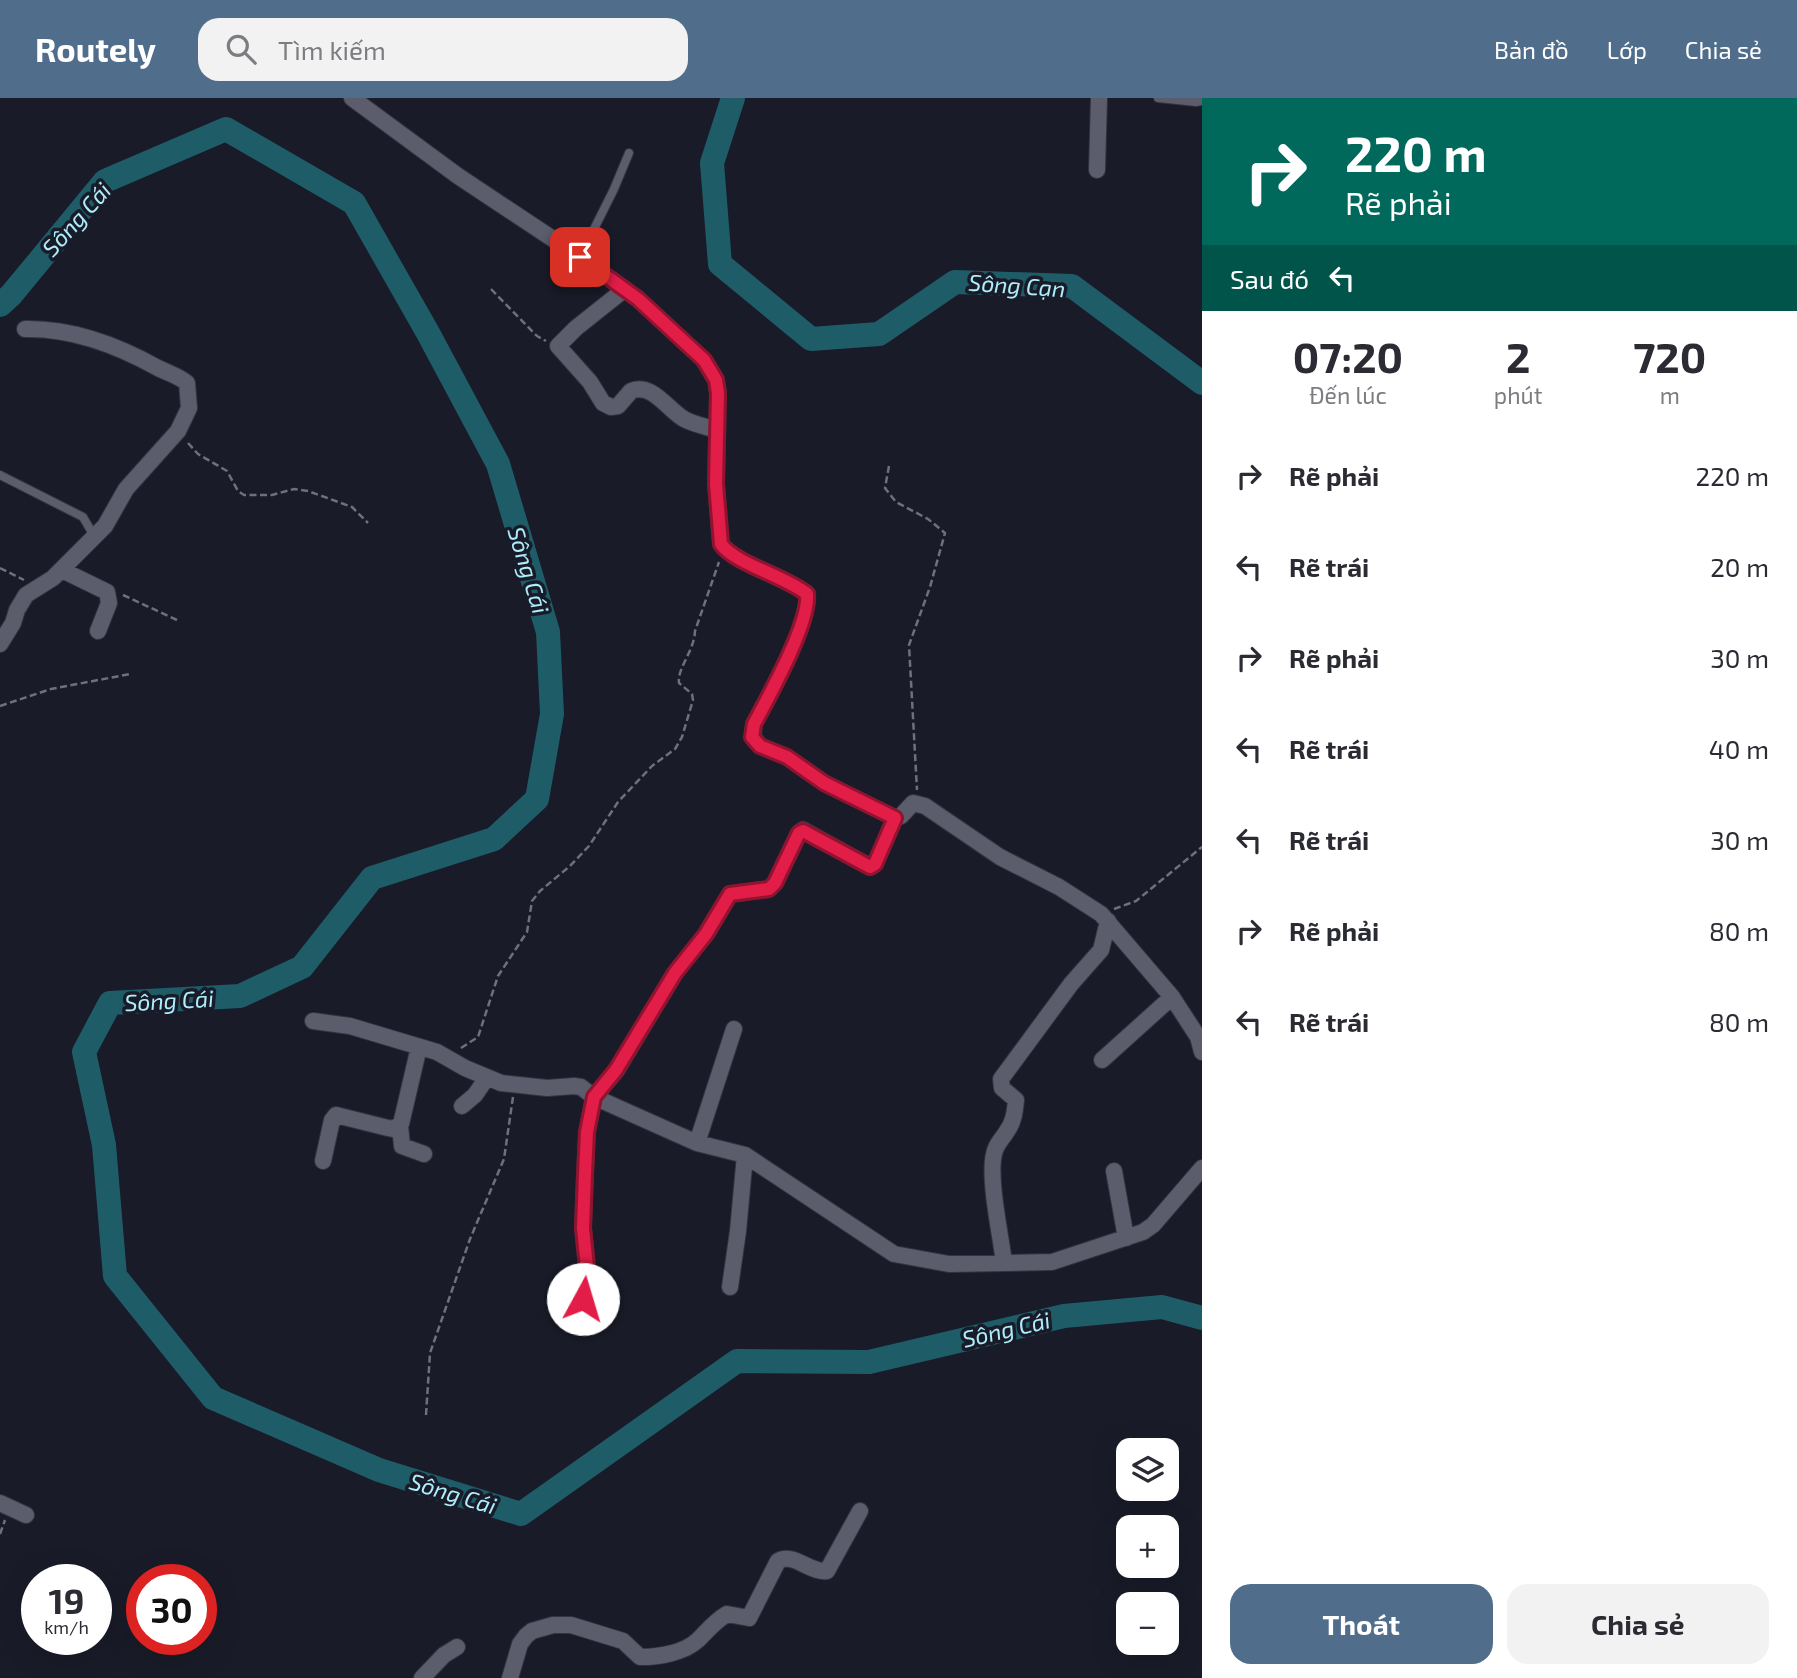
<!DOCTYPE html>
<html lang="vi">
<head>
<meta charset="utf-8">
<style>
  :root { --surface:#fff; --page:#f2f2f3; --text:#2b2b33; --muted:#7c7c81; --accent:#516d8c }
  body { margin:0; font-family:"Exo 2",sans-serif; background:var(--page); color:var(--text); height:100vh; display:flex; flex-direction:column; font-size:26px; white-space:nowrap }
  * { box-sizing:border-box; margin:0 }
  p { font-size:23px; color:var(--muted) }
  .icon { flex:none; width:38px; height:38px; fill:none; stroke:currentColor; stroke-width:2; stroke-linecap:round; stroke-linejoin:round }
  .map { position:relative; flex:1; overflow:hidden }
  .panel { display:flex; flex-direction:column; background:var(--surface); width:595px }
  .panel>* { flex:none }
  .guide { background:#00695c; color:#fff; overflow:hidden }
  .tools { position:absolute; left:1116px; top:1340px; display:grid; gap:14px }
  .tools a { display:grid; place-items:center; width:63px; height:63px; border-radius:14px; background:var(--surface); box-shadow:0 7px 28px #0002; font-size:35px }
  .speed { position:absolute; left:21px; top:1466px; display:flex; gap:14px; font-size:35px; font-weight:700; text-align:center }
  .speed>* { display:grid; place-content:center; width:91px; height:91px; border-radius:50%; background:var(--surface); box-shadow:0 7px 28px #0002; line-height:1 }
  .speed small { font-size:18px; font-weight:400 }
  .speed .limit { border:10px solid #d22; background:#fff; color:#111 }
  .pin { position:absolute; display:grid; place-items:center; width:60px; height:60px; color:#fff; margin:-30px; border-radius:14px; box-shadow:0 4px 10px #0006 }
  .me { position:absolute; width:77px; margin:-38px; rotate:6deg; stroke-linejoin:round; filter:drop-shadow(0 0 5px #0008) }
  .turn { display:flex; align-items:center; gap:24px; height:147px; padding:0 28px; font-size:32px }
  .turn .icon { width:91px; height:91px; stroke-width:2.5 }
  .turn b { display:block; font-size:49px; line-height:60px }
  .then { display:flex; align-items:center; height:66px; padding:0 28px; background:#0003; gap:14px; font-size:26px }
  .eta { display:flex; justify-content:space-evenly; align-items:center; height:119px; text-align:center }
  .eta b { font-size:42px; font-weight:700; line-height:49px }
  .action { display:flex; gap:14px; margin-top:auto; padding:14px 28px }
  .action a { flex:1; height:80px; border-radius:21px; background:var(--accent); color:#fff; font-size:28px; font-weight:700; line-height:80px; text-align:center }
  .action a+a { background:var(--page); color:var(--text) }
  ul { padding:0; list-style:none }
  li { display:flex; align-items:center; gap:21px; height:91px; padding:0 28px }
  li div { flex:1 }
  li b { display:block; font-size:26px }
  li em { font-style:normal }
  header { display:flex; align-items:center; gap:42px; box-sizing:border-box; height:98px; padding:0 35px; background:var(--accent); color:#fff }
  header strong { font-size:33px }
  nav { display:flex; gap:38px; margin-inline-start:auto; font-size:24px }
  .search { width:490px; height:63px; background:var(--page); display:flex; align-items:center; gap:18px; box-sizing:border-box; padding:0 24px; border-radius:21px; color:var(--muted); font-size:26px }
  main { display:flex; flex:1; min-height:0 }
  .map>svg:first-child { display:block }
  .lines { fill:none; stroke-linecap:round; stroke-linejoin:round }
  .river { stroke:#1e5d68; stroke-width:24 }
  .lane-casing { stroke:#33343e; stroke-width:10 }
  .street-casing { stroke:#33343e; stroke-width:18 }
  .path { stroke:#6e707b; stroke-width:2.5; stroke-dasharray:7 3.5; stroke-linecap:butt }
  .lane { stroke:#5b5d6d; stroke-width:8 }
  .street { stroke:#5b5d6d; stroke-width:16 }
  .route-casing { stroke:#92132f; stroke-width:18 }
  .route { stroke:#e11d48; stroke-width:12 }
  .labels { text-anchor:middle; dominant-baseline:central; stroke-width:7; stroke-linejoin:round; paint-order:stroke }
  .water-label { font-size:23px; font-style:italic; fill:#aeeefc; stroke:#191b28 }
</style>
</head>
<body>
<header>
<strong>Routely</strong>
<div class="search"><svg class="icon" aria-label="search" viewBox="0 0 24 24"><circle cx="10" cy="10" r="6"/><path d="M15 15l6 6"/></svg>Tìm kiếm</div>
<nav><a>Bản đồ</a><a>Lớp</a><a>Chia sẻ</a></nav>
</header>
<main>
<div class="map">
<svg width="1202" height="1580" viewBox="0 0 1202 1580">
  <rect width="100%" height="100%" fill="#191b28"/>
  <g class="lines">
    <path class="river" d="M733,0L712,65L720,166L811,241L879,236L955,184L1072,188L1202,285
      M0,207L11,197L105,83L226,31L354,105L428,235L498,366L548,534L552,616L537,701L494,741L372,780L302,869L240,898L110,905L84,954L104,1047L115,1178L213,1300L379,1372L521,1416L737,1263L869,1264L1064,1218L1162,1209L1202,1220"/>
    <defs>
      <path id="lane" d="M1158,0L1196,4L1202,3
        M580,159L614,91L629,55
        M0,377L83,419L94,438"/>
      <path id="street" d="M352,0L458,78L580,159L638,201L704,262L716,282L718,295L716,386L721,446C735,466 785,478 807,496C810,525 769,598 754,626L753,639L760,648L787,659L824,685L895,720L901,718L913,705L925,708L1000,759L1059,789L1101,816L1172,899L1198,939L1202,954
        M1097,72L1099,0
        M625,191L576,230L558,248L590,284L603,305L611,309L618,308L631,293C652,284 668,312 684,321C693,326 707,329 717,332
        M62,472L107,494L109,505L98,533
        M0,546L13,525L17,512L26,497L53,480L105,428L126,391L178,333L189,310L187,285C179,278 168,275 158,270C117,247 73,230 25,231
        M313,923L350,928L437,954L465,970L501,985L547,990L574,988L581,989L594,999L697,1045L745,1057L894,1156L949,1166L1052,1164L1143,1134L1153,1127L1202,1070
        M1102,962L1172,899
        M462,1008L475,997L486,981
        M400,1028L402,1048L424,1056
        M697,1045L734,931
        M323,1063L332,1022L336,1017L388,1030L393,1031L401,1026L419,949
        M1114,1073L1126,1140
        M1004,1165C1001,1138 988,1081 994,1056C996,1045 1002,1042 1007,1033C1014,1024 1015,1012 1016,1002L1002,990L1001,981L1071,886L1101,852L1108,823
        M730,1189L738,1133L745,1057
        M583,1201L587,1169L583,1130L585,1076L587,1034L594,999L616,973L675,875L706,836L730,796L769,791L775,785L799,735L803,732L870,769L875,766L895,720
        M0,1405L26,1417
        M422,1580L444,1557L457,1549
        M510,1580L520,1546L526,1538L532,1533L553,1527H571L623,1543L640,1559C659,1559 684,1555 698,1542C707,1533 715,1523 727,1516L749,1520L778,1463C793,1454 810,1475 827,1473L860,1413"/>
    </defs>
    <use href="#lane" class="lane-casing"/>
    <use href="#street" class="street-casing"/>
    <path class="path" d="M491,191L537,238L546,243
      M188,345L198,356L227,373L238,393L244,397H272L294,391L308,393L352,409L368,425
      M889,368L885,390L896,404L928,421L945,435L930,489L909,547L917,692
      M0,470L24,482
      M123,497L177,522
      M0,608L51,591L130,576
      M1114,811L1136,803L1202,749
      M461,950L478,939L498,878L527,834L532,803L540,793L570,768L589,748L618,704L652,668L675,651L682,639L693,602L692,596L679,585C677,570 694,554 695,533L719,464
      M426,1317L430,1255L470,1141L504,1061L513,999
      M0,1436L5,1422"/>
    <use href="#lane" class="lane"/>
    <use href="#street" class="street"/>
  </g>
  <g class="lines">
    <defs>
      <path id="route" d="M580,159L638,201L704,262L716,282L718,295L716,386L721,446C735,466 785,478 807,496C810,525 769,598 754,626L752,639L760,648L787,659L824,685L895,720L875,766L870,769L803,733L799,735L775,785L769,791L730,796L706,836L675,875L616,972L594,999L587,1034L585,1076L583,1130L587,1169L583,1201"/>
    </defs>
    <use href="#route" class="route-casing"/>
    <use href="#route" class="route"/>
  </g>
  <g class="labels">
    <g class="water-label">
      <text transform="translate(76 121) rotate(-48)">Sông Cái</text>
      <text transform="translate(1017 187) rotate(4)">Sông Cạn</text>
      <text transform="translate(529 472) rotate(73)">Sông Cái</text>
      <text transform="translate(169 902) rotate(-3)">Sông Cái</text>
      <text transform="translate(1006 1231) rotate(-13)">Sông Cái</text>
      <text transform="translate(453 1395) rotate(17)">Sông Cái</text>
    </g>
  </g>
</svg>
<div class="tools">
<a><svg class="icon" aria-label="layers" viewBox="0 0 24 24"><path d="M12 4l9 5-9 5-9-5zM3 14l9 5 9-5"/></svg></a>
<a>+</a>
<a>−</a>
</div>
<div class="speed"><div>19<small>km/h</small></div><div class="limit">30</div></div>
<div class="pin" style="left:580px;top:159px;background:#d93025"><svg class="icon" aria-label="arrive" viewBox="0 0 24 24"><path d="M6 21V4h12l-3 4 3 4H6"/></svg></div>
<svg class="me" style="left:583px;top:1201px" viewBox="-20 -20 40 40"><circle r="19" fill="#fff"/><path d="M0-13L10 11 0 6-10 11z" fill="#e11d48"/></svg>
</div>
<section class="panel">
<div class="guide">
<div class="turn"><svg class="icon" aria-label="right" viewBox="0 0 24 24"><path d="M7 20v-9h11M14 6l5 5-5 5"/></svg><div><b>220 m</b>Rẽ phải</div></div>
<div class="then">Sau đó<svg class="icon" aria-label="left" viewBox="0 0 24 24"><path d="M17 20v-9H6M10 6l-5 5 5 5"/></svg></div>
</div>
<div class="eta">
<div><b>07:20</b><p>Đến lúc</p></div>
<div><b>2</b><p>phút</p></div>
<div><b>720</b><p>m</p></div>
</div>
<ul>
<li><svg class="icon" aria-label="right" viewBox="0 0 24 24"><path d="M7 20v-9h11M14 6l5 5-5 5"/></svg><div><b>Rẽ phải</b></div><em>220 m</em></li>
<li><svg class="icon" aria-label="left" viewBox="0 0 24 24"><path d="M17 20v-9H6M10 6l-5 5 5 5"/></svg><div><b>Rẽ trái</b></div><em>20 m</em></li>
<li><svg class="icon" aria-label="right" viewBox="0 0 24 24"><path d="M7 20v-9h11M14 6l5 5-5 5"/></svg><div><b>Rẽ phải</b></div><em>30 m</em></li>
<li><svg class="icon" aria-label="left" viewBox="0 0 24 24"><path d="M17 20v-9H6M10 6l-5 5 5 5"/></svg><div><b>Rẽ trái</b></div><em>40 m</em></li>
<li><svg class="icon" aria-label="left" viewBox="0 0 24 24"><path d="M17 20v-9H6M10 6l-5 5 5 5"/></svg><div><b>Rẽ trái</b></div><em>30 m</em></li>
<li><svg class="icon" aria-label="right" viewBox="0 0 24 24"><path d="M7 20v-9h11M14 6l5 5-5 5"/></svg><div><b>Rẽ phải</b></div><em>80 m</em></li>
<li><svg class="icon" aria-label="left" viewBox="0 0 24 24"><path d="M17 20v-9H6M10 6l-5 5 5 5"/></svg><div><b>Rẽ trái</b></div><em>80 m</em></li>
</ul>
<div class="action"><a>Thoát</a><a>Chia sẻ</a></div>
</section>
</main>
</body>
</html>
